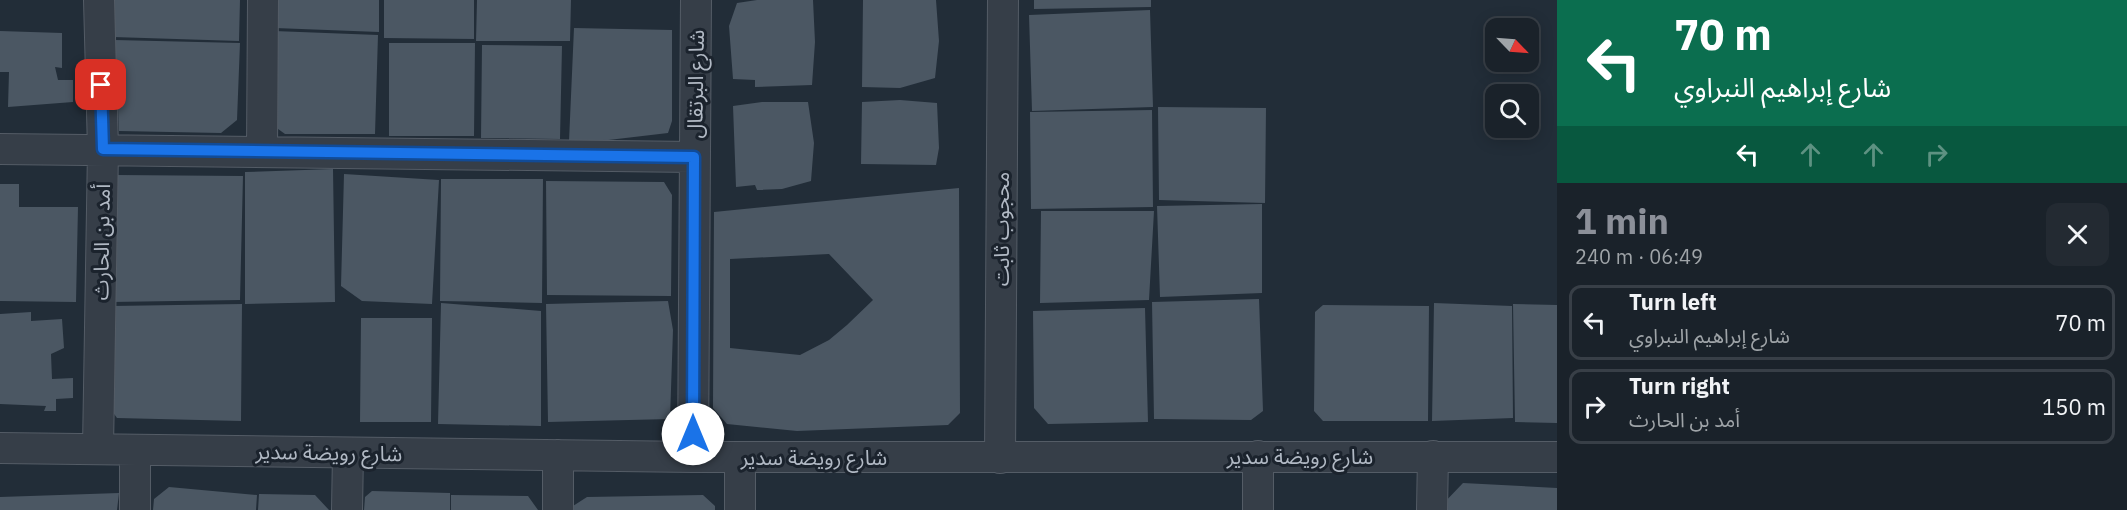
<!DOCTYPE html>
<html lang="en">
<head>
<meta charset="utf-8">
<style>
  :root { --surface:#1a222a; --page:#232a32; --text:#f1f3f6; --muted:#9fa4a8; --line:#383f47; --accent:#8c9099 }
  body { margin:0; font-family:"IBM Plex Sans","Noto Sans Arabic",sans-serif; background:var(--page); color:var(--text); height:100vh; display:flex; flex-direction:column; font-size:22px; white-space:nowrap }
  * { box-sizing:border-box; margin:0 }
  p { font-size:20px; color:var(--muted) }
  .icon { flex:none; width:33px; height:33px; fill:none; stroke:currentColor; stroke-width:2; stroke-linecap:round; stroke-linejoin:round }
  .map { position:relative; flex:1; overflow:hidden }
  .panel { display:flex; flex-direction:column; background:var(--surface); width:570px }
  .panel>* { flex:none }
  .banner { background:#0b6e4f; color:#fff; overflow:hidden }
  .needle { width:39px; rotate:115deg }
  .buttons { position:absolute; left:1485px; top:18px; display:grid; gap:12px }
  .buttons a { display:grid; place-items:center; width:54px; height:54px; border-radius:12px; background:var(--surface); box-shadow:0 3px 15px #0003,0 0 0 2px var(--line); font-size:30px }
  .pin { position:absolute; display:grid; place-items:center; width:51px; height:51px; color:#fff; margin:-26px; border-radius:12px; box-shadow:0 3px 9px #0006 }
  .me { position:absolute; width:66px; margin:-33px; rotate:0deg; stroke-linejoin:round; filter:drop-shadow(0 0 4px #0008) }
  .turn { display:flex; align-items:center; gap:21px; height:126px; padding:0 18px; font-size:27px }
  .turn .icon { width:78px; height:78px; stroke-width:2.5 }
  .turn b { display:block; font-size:42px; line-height:51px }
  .lanes { display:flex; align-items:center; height:57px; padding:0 18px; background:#0003; justify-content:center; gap:30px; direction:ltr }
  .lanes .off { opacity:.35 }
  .round { display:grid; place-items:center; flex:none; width:63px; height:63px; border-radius:12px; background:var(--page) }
  .overview { display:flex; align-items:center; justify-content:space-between; height:102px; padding:0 18px }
  h1 { font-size:36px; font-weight:700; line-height:45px; color:var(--accent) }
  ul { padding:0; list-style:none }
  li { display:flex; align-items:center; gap:18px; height:75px; margin:0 12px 9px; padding:0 6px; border:3px solid var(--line); border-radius:12px }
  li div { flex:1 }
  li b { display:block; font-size:22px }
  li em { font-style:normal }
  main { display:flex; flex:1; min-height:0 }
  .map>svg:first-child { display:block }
  .building { fill:#4b5763; fill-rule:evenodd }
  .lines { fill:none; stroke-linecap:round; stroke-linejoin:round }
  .minor-casing { stroke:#545c66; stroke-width:32 }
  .minor { stroke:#363e48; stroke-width:30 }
  .route-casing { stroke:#114b97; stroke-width:15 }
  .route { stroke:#1a73e8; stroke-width:10 }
  .labels { text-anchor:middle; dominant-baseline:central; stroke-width:6; stroke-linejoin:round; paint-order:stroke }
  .street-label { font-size:21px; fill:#b1b9c4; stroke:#1b232d }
</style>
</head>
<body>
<main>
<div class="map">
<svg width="1557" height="510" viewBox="0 0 1557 510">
  <rect width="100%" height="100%" fill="#222d38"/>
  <path class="building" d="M113,0H240L239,41L113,37Z
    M275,0H379V32L275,28Z
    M384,0H474V39L384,38Z
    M477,0H571L570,41H476Z
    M757,0H813L815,42L812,85L755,87V80L733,79L729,26L737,3Z
    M863,0H936L939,41L935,78L900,88L862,87Z
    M1034,0H1151V7L1034,9Z
    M1150,10L1153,107L1032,111L1029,15Z
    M574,28L672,30V121L668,133L600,141H569Z
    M0,31L62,33V68L55,67L58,80H73V102L8,107L9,72H0Z
    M274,31L378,35L375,134H285L274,126Z
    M115,40L240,43L237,120L221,133L119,131Z
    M389,43H475L474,136H389Z
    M482,45L562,46L560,139L481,138Z
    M900,100L937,103L939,148L936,165L861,164L862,102Z
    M762,102H808L814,143L811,181L782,189L757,190L755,185L736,187L733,106Z
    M1158,107L1266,108L1265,203L1159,200Z
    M1152,110L1153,207L1031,209L1030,112Z
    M333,169L335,302L245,304V172Z
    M344,174L439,180L432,304L362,301L341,286Z
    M117,175L243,176L240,300L111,302Z
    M441,179H543L542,303L440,301Z
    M546,181L664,182L672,195L671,296L547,295Z
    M0,184H19V207H78L76,302L0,301Z
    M959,188L960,413L948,425L797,431L727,424L713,408L714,212ZM829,254L873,300L847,325L829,340L800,355L730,348V259Z
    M1262,204V293L1160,297L1157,206Z
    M1041,211H1154L1149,300L1040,303Z
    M1259,299L1263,411L1251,420L1154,419L1152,302Z
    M668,301L673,330L670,419L548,422L546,304Z
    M441,303L541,311V426L438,424Z
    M1434,303L1512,306L1513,418L1432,421Z
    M242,304L241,421L117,418L112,411V306Z
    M1513,304L1557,305V423L1515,422Z
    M1323,305L1429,306L1428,421H1323L1314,411L1315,312Z
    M1145,308L1148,422L1048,424L1034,408L1033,311Z
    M31,312V321L62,319L64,348L51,354L52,379L73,378V398L56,399V411H44L46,406L0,404V314Z
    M361,318H432L431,422H360Z
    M1463,483L1557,488V510H1441V506Z
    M169,487L257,495L256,510H153L154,499Z
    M372,491L450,493V510H364L365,497Z
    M119,493L117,510H0V497Z
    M259,494L315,495L329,510H258Z
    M451,495L528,496L538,510H451Z
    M703,495L715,506V510H574L573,506L587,497Z"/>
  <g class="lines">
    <defs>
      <path id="minor" d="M0,149L694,157
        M262,151L263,0
        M0,448L693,457H1557
        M98,448L103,149L99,0
        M693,457L696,0
        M1000,458L1003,0
        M135,510V450
        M347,510L348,453
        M558,510V455
        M740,510V457
        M1258,510V456
        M1432,510L1433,456"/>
    </defs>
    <use href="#minor" class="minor-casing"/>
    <use href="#minor" class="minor"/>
  </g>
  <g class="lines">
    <defs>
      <path id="route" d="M101,85L103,149L694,157L693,434"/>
    </defs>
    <use href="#route" class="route-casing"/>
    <use href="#route" class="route"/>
  </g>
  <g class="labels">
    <g class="street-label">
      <text transform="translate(695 84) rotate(-89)">شارع البرتقال</text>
      <text transform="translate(1001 229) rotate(-90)">محجوب ثابت</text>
      <text transform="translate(101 242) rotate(-89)">أمد بن الحارث</text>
      <text transform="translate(329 452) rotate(1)">شارع رويضة سدير</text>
      <text x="1300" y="456">شارع رويضة سدير</text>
      <text x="814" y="457">شارع رويضة سدير</text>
    </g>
  </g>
</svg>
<div class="buttons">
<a><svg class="needle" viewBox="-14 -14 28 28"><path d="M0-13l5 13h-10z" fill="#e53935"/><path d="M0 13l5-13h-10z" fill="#9fa4a8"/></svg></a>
<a><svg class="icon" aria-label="search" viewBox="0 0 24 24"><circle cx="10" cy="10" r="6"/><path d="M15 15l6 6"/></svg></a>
</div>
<div class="pin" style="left:101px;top:85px;background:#d93025"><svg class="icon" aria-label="arrive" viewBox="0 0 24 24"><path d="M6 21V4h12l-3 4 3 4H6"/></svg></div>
<svg class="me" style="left:693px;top:434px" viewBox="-20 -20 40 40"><circle r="19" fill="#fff"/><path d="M0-13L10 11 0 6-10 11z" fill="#1a73e8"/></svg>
</div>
<section class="panel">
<div class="banner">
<div class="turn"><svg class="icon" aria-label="left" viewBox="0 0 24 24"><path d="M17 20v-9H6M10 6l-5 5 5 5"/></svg><div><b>70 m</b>شارع إبراهيم النبراوي</div></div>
<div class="lanes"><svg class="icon" aria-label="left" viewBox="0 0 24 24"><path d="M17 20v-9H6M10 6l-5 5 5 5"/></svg><svg class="icon off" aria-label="ahead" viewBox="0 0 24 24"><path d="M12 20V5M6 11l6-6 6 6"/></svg><svg class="icon off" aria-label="ahead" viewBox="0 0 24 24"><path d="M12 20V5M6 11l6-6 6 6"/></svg><svg class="icon off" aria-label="right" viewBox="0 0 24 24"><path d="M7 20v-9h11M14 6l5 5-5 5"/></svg></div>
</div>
<div class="overview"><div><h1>1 min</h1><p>240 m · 06:49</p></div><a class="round"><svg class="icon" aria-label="close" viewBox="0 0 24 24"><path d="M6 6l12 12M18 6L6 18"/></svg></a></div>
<ul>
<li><svg class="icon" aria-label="left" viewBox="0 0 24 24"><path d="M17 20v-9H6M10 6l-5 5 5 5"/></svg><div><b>Turn left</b><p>شارع إبراهيم النبراوي</p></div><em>70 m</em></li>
<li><svg class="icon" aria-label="right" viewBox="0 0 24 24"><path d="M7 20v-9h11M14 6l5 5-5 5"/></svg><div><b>Turn right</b><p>أمد بن الحارث</p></div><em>150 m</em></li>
</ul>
</section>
</main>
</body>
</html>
